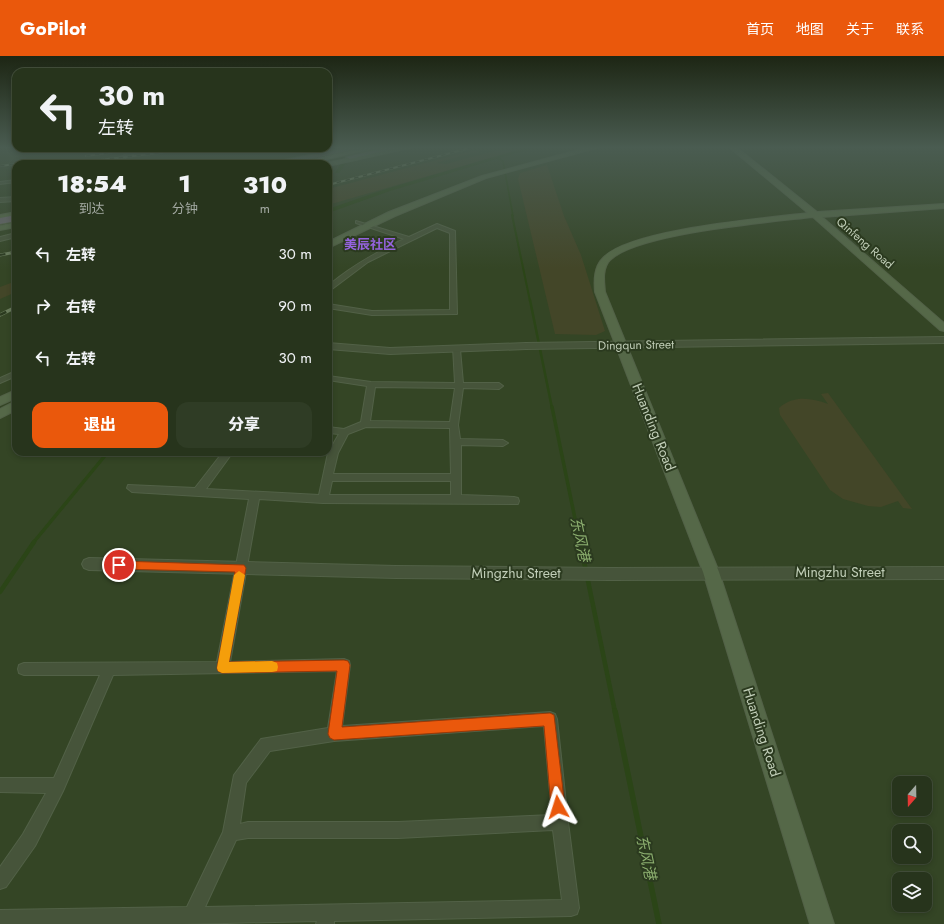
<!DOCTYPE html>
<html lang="zh">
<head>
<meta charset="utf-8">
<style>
  :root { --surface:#27341c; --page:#2f3c25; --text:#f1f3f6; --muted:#a4aaa3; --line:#434f3b; --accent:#ea580c }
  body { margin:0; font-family:Jost,"Noto Sans SC",sans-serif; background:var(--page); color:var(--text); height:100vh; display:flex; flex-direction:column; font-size:15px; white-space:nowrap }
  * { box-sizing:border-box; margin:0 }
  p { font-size:13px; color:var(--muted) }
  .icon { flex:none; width:22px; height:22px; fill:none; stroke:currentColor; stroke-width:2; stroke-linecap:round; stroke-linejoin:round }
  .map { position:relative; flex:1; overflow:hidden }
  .details { position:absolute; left:12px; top:104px; width:320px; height:296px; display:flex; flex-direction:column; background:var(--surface); border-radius:12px; box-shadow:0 2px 6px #0003,0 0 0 1px var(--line) }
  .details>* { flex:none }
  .top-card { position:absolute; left:12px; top:12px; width:320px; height:84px; border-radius:12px; box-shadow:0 2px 6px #0003,0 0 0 1px var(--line); background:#27341c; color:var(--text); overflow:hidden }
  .needle { width:26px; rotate:200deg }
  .fabs { position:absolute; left:892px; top:720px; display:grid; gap:8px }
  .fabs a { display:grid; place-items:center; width:40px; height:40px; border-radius:8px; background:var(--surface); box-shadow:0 2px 6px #0003,0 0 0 1px var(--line); font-size:20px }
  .pin { position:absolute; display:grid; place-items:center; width:34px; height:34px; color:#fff; margin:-17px; border:2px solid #fff; border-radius:50%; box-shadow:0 1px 4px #0007 }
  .me { position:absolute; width:44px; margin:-22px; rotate:354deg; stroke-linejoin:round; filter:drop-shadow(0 0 3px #0008) }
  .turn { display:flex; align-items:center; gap:14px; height:84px; padding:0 20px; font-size:18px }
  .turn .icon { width:52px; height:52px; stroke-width:2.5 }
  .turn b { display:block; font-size:28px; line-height:34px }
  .eta { display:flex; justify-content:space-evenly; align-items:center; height:68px; text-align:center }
  .eta b { font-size:24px; font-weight:800; line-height:28px }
  .button { display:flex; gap:8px; margin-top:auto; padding:8px 20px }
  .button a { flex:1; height:46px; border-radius:12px; background:var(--accent); color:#fff; font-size:16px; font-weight:800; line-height:46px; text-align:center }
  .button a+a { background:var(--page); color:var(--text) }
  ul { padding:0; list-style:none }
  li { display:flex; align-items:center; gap:12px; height:52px; padding:0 20px }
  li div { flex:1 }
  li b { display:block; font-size:15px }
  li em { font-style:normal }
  header { display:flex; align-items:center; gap:24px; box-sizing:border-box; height:56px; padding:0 20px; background:var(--accent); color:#fff }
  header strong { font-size:19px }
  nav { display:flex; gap:22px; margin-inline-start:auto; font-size:14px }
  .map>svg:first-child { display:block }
  .green { fill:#434628 }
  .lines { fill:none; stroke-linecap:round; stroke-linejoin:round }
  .stream-far5 { stroke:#2b4517; stroke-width:1.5 }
  .stream-far4 { stroke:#2b4517; stroke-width:2 }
  .stream-far3 { stroke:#2b4517; stroke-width:2.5 }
  .stream-far2 { stroke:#2b4517; stroke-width:3.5 }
  .stream-far1 { stroke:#2b4517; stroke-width:4.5 }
  .stream { stroke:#2b4517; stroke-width:5.5 }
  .canal { fill:#2b4517; fill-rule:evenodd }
  .minor-casing { stroke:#526147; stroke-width:2 }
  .tertiary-casing { stroke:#526147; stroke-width:2 }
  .secondary-casing { stroke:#526147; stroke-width:2 }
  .primary-casing { stroke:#526147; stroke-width:2 }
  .trunk-casing { stroke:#515f45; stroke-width:2 }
  .minor { fill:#46543a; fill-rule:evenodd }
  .tertiary { fill:#46543a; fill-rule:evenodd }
  .secondary { fill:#556848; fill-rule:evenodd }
  .primary { fill:#657458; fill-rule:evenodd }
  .trunk { fill:#68666a; fill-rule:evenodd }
  .rail-far2-casing { stroke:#6a7c5c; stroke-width:2 }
  .rail-far1-casing { stroke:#6a7c5c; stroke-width:3 }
  .rail-casing { stroke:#6a7c5c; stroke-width:3.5 }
  .rail-far2 { stroke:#2b3a1f; stroke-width:1.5; stroke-dasharray:4.5; stroke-linecap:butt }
  .rail-far1 { stroke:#2b3a1f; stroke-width:2; stroke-dasharray:5.5; stroke-linecap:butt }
  .rail { stroke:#2b3a1f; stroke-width:2.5; stroke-dasharray:7; stroke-linecap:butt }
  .route { fill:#ea580c; stroke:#983908 }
  .slow { fill:#f59e0b }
  .labels { text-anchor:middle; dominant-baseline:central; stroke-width:4; stroke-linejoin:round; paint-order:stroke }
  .far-street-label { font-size:12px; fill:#c1ceb8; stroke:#2b3a1f }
  .far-quarter-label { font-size:13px; font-weight:bold; fill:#9563de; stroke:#2b3a1f }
  .street-label { font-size:14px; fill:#c1ceb8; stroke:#2b3a1f }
  .water-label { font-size:15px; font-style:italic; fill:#8caf6f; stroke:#2b3a1f }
</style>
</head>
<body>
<header>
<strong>GoPilot</strong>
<nav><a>首页</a><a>地图</a><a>关于</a><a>联系</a></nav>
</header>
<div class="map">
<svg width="944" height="868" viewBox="0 0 944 868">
  <rect width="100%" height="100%" fill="#344525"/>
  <path class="green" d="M509,91H528L328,149V133L478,93L480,95L436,107L446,108Z
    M547,109L564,160L581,199L605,275L596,279L555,278L518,123L520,117Z
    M16,225V236L0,243V231Z
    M828,337L912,453L903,452L898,445L881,451L868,450L843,443L830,434L780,359L779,352C794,339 811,342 828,348L821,338Z"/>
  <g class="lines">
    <path class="stream-far5" d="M497,102L503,105L513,160
      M328,137L332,129"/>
    <path class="stream-far4" d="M512,159L530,245"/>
    <path class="stream-far3" d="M530,244L552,352"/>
    <path class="stream-far2" d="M552,351L580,487
      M33,487L108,396"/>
    <path class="stream-far1" d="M580,486L615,656
      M0,536L34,486"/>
    <path class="stream" d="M615,655L659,868"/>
    <path class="canal" d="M528,91H537L390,135L328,157V153L386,133Z
      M342,105L347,106L339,117H335Z"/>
    <defs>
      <path id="minor" d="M139,92H145L113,108H107Z
        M16,124V126L0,128V126Z
        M16,141V145L0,146V142Z
        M356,165L409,181L437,168L455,175L457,258L372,259L328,252V248L372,255L450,254V177L437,172L368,206L328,236V230C351,210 377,196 404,183L356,167Z
        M16,177V181L0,185V181Z
        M453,291H459L460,293L463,327H499L503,330L499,333L463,332L458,369L460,383L503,384L508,387L503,390L461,389V439L514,441L518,442L519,445L518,448L323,447L259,443L230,606L344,603L349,605L350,609L342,670L550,656L555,658L557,663L568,766L579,852L577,858L571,860L334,865V868H316L317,865L181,868H0V854L187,851L223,776L234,719L261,683L328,672L337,615L113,619L63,735L35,790L6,831L0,833V811L23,778L46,737L0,736V722H54L100,619H24L19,617L18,613L19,609L24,607L217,606L249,443L132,436L127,432L128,429L195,432L223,396H233L206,433L319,439L328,397L339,378L328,377V371L344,373L361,366L367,330L328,324V320L371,326L455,327ZM375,331L455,332L450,366L370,365ZM366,371L450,372L451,418H333L338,397L348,378ZM332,425H451V439H329ZM544,670L552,759L398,766H248L240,768L246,727L270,695L334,685ZM553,774L562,844L205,851L236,784L248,782H398Z
        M16,315V320L0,327V322Z"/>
      <path id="tertiary" d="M944,281V287L526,293L390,298L328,293V287L390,292L526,287Z
        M89,502L396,510L610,512L944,511V523L610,524L396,522L89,514L84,512L82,508L84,504Z"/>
      <path id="secondary" d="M401,91H414L328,110V108H323Z
        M589,91H600L486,122L395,160L328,192V186L389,156L482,120Z
        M729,91H736L817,156L944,148V152L822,161L944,267V275L940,274L813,161C771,166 638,177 610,204C602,212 604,226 605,236L719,516L834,868H810L703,516L595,236C594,224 594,211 603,202C629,173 767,162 808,157Z
        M16,156V160L0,163V159Z
        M16,167V171L0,174V170Z
        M16,334V342L0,349V341Z
        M16,345V354L0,362V353Z"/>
      <path id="primary" d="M368,91H382L305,108H290Z"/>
      <path id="trunk" d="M350,91H366L286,108H270L274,106Z
        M386,91H401L350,103L346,101Z
        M16,159V165L0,168V162Z"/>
    </defs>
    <use href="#minor" class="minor-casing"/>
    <use href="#tertiary" class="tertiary-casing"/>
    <use href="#secondary" class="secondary-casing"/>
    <use href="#primary" class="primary-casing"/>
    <use href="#trunk" class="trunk-casing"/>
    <use href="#minor" class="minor"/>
    <use href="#tertiary" class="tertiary"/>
    <use href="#secondary" class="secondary"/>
    <use href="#primary" class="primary"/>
    <use href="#trunk" class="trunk"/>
    <defs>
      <path id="rail-far2" d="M86,100L147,92
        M20,108L42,105
        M37,108L70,104
        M65,108L202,92
        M0,110L16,108
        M328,129L474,91"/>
      <path id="rail-far1" d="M0,199L16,196"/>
      <path id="rail" d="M0,259L16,251"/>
    </defs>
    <use href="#rail-far2" class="rail-far2-casing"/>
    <use href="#rail-far1" class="rail-far1-casing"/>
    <use href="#rail" class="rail-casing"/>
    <use href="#rail-far2" class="rail-far2"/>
    <use href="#rail-far1" class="rail-far1"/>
    <use href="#rail" class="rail"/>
  </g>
  <linearGradient id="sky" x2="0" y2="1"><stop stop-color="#1d2614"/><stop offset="0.43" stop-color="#4a5c51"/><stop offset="1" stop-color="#4a5c51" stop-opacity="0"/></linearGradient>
  <rect width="944" height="213" fill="url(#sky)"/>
  <path class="route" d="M119,505L244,509L246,512L229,606L344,604L348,605L350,609L342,671L550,657L554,659L565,751L563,756L558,758L554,756L551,751L544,670L334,684L330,682L328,678L337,615L222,617L218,615L217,612L235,516L119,513L114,509Z"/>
  <path class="slow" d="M239,515L245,519L229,606L272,605L277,607L278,611L277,615L272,616L222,617L218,615L217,612L234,519Z"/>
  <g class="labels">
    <g class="far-street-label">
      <text transform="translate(865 187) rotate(41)">Qinfeng Road</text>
      <text transform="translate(636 289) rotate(-1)">Dingqun Street</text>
    </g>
    <g class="far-quarter-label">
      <text x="370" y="188">美辰社区</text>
    </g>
    <g class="street-label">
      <text transform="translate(654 371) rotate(68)">Huanding Road</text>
      <text x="840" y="516">Mingzhu Street</text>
      <text x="516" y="517">Mingzhu Street</text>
      <text transform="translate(762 676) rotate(72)">Huanding Road</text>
    </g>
    <g class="water-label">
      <text transform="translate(580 483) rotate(78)">东风港</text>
      <text transform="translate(646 801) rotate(78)">东风港</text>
    </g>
  </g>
</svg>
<div class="fabs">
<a><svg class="needle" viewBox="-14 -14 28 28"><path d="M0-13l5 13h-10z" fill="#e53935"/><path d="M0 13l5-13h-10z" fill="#a4aaa3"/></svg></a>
<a><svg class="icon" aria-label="search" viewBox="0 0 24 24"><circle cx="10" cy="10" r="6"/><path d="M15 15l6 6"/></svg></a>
<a><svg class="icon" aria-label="layers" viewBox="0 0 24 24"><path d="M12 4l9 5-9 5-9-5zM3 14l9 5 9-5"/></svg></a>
</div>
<div class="pin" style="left:119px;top:509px;background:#d93025"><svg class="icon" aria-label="arrive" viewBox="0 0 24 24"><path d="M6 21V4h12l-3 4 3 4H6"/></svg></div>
<svg class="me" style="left:558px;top:751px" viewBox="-20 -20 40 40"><path d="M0-17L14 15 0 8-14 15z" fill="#ea580c" stroke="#fff" stroke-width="4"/></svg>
<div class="top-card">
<div class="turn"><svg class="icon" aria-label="left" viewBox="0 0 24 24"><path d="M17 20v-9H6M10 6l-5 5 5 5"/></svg><div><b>30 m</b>左转</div></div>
</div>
<section class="details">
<div class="eta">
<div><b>18:54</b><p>到达</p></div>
<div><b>1</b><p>分钟</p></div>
<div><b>310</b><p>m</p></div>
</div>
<ul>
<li><svg class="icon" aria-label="left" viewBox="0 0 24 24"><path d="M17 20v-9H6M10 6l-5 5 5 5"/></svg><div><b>左转</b></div><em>30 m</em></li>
<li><svg class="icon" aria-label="right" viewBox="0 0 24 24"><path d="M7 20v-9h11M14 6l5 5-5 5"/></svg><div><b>右转</b></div><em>90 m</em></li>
<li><svg class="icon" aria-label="left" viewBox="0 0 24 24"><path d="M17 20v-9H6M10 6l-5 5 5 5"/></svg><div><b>左转</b></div><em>30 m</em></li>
</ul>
<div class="button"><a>退出</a><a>分享</a></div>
</section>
</div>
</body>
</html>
